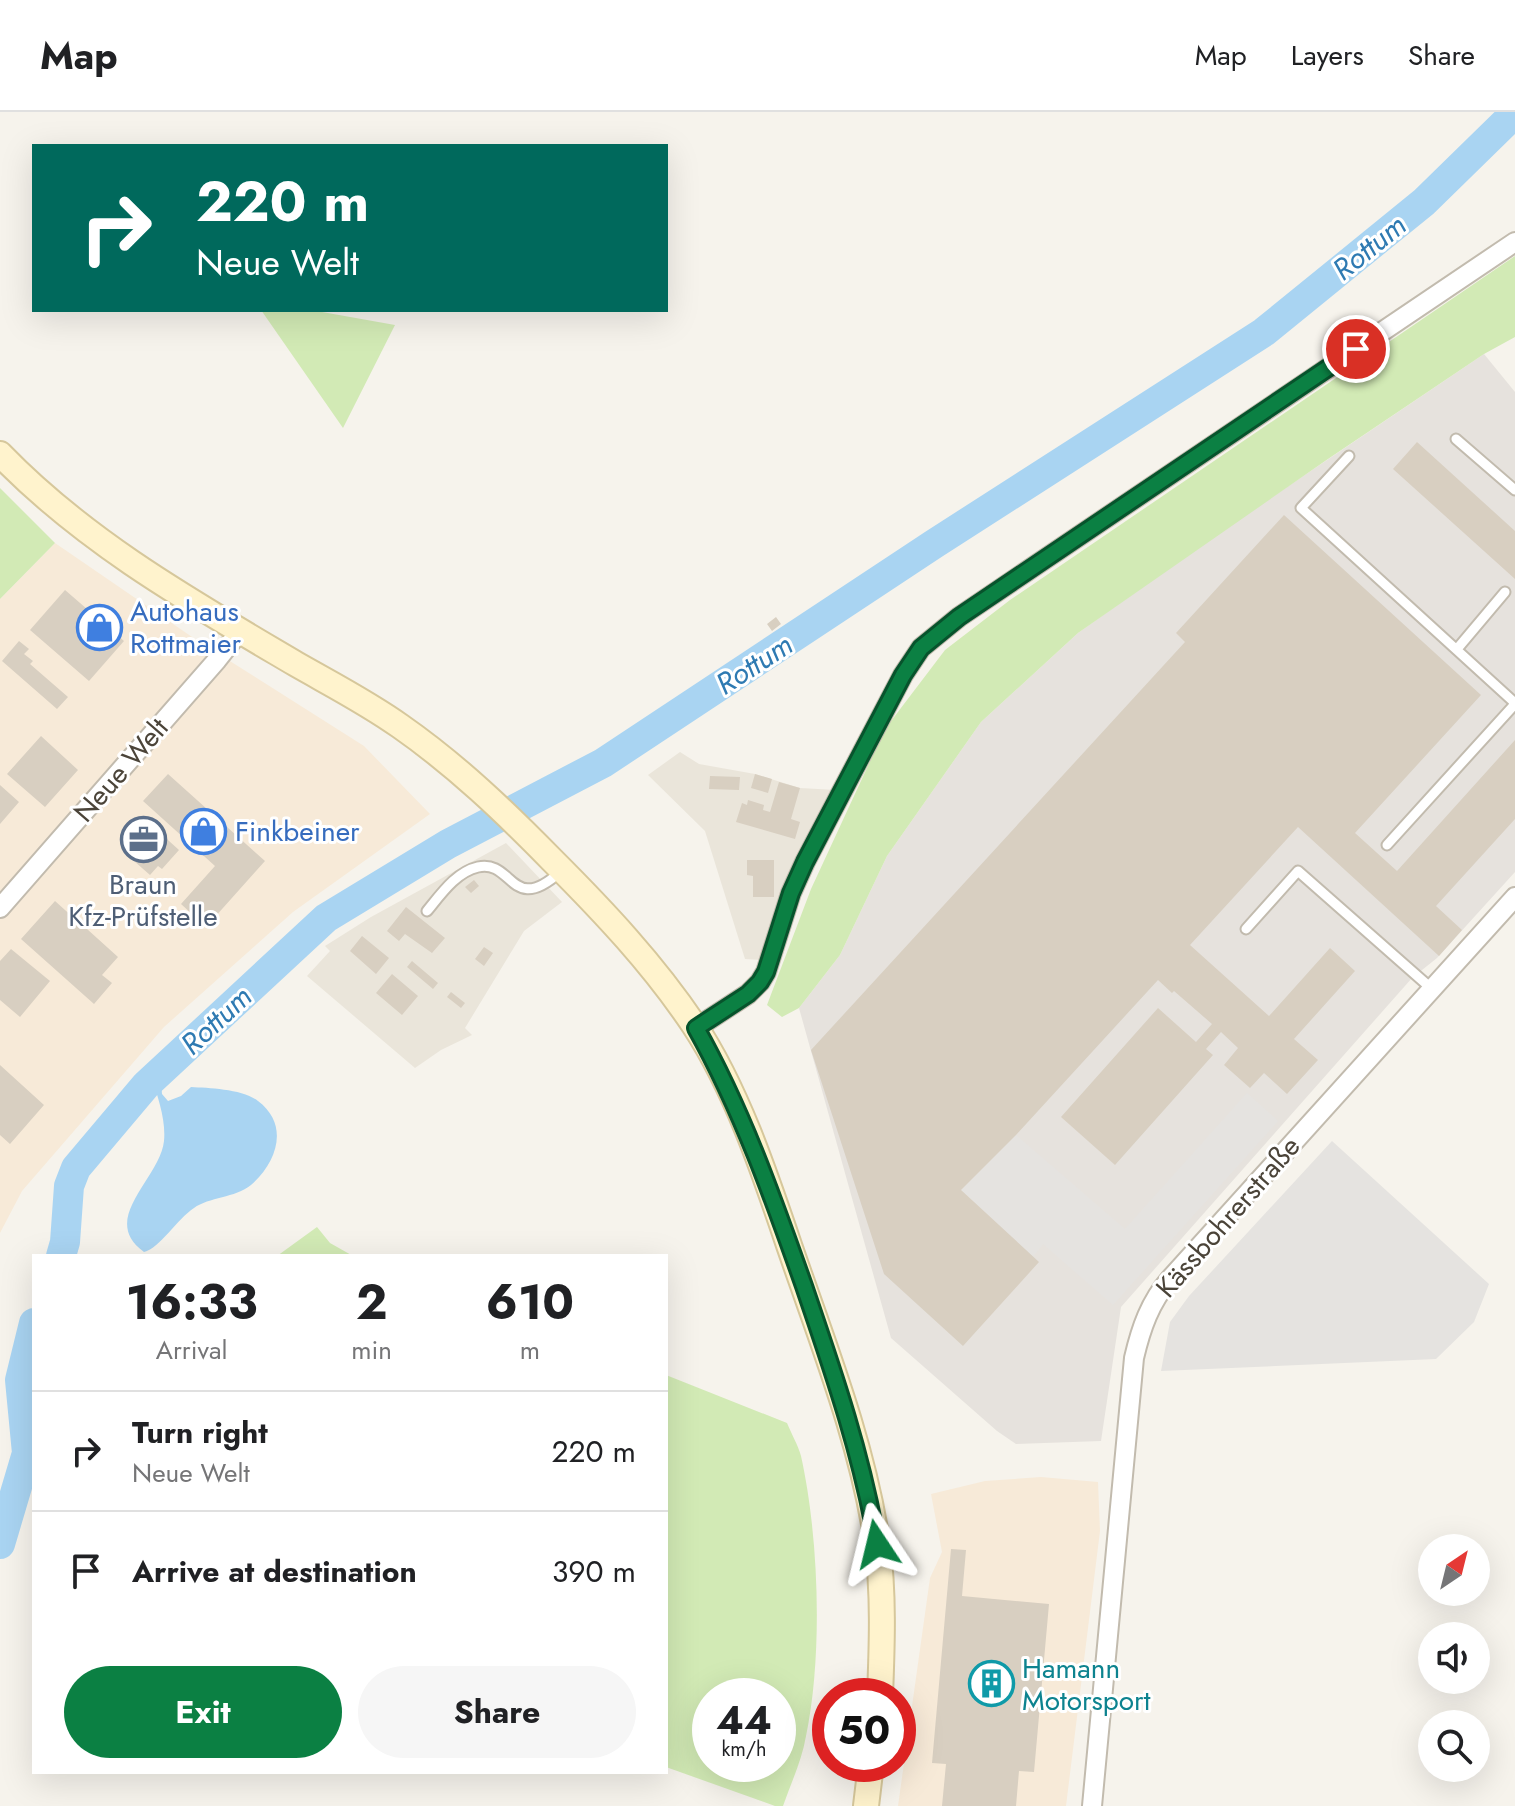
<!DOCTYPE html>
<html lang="en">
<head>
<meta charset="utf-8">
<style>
  :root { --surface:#fff; --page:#f6f6f6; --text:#202124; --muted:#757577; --line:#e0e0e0; --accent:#0b8043 }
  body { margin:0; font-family:Jost,sans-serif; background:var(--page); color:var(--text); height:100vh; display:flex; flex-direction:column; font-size:30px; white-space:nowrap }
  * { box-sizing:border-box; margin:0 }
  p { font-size:26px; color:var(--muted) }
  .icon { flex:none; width:44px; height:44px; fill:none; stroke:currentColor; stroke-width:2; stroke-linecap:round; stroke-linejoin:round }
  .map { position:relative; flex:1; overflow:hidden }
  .panel { position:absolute; left:32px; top:1142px; width:636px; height:520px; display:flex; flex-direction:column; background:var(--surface); border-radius:0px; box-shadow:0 8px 32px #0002 }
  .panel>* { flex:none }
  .banner { position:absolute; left:32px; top:32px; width:636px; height:168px; border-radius:0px; box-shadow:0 8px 32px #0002; background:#00695c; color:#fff; overflow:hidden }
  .needle { width:52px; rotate:35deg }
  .buttons { position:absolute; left:1418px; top:1422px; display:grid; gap:16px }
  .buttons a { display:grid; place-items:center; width:72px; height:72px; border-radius:50%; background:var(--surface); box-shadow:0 8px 32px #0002; font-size:40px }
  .speed { position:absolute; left:692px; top:1566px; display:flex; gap:16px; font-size:40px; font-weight:700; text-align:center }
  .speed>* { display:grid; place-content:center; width:104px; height:104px; border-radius:50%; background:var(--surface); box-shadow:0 8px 32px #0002; line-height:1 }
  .speed small { font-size:20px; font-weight:400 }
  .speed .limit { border:12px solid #d22; background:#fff; color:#111 }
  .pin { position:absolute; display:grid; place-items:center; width:68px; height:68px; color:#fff; margin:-34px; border:4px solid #fff; border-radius:50%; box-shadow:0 2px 8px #0007 }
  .me { position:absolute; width:88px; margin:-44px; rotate:350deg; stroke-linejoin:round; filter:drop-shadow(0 0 6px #0008) }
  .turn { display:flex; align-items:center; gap:28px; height:168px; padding:0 32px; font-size:36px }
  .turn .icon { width:104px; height:104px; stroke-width:2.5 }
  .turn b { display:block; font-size:56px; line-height:68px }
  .eta { display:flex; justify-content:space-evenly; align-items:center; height:136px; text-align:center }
  .eta b { font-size:48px; font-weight:700; line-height:56px }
  .button { display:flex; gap:16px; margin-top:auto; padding:16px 32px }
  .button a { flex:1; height:92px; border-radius:48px; background:var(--accent); color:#fff; font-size:32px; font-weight:700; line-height:92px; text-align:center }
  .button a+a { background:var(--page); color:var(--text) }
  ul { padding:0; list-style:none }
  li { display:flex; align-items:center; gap:24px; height:120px; padding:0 32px; border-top:2px solid var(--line) }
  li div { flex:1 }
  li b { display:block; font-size:30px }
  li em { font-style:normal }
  header { display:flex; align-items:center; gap:48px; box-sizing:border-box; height:112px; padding:0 40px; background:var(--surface); border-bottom:2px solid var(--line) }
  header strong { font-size:38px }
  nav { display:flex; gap:44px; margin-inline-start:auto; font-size:28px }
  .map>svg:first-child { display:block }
  .residential { fill:#eae5da }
  .commercial { fill:#f7ead8 }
  .industrial { fill:#e6e2dd }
  .green { fill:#d2eab5; fill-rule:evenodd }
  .parking { fill:#e5e3e0 }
  .water { fill:#a9d4f2 }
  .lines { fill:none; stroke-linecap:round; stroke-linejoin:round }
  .river { stroke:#a9d4f2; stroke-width:30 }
  .building { fill:#d8cfc1 }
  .lane-casing { stroke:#c2bbae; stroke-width:13 }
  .street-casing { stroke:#c2bbae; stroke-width:22 }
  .secondary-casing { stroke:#d6c79b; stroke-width:28 }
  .lane { stroke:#fff; stroke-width:9 }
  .street { stroke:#fff; stroke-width:18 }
  .secondary { stroke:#fff3cd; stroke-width:24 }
  .route-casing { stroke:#07532c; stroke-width:20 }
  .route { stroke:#0b8043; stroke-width:14 }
  .labels { text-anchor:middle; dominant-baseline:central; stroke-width:6; stroke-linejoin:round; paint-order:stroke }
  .shop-label { font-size:28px; fill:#366cbe; stroke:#fff; text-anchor:start }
  .street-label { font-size:28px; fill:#4b4439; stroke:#fff }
  .service-label { font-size:28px; fill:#4e5e75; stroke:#fff }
  .culture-label { font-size:28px; fill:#0d838f; stroke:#fff; text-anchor:start }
  .water-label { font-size:30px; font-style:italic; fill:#2e7ab2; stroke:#fff }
</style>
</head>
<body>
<header>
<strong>Map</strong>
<nav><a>Map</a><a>Layers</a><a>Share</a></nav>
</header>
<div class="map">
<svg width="1515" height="1694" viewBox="0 0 1515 1694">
  <rect width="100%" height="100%" fill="#f6f3ec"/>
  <path class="residential" d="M680,640L699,652L755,662L800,676L836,678L762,848L745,847L705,719L648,663Z
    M506,731L562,790L524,819L465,916L472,923L441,938L415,956L307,864L330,839L325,834L371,805Z"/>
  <path class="commercial" d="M55,431L195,527L364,634L430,702L293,800L164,915L22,1079L0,1121V487Z
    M1041,1365L1098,1370L1100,1419L1066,1694H898L930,1466L942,1440L931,1382L985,1369Z"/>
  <path class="industrial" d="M1484,242L1515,280V760L1437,846L1412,866L1121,1195L1101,1329L1016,1332L997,1319L891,1226L799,896L840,843L887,744L981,610L1078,521L1210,427Z"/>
  <path class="green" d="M1515,144V225L1484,242L1328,347L1078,521L981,610L887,744L840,843L799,896L782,905L767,893L811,777L885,617L945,538L1010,488Z
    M261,198H311L395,213L343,316Z
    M0,376L55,431L0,487Z
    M317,1115L330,1131L353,1144H277Z
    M666,1263L787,1311C791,1321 798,1333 801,1344C819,1425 823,1543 806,1624C802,1648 791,1671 783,1694H775L666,1655ZM778,1584V1652H710V1584Z"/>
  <path class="parking" d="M1247,981L1278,1009L1113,1193L1043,1132L1033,1145L961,1078L1016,1023L1125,1117Z
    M1332,1029L1489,1172L1474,1210L1436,1247L1161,1259L1170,1210L1189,1184Z"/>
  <path class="water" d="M160,959L162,982L168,989L181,984L191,975C209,976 243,977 258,989C290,1013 277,1050 251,1073C235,1086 209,1085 194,1096C177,1107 160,1136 144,1140C98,1107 160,1067 164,1029C166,1008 158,986 152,966Z"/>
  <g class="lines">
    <path class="river" d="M61,1144L65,1130L69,1074L76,1056L146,973L326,806L448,732L603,651L934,432L1264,220L1424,90L1515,1
      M0,1432L27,1341L20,1268L34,1211"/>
  </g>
  <path class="building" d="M1417,330L1515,419V467L1393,357Z
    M1284,403L1481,583L1355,721L1397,759L1515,628V707L1436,794L1462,818L1439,844L1298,715L1190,833L1269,904L1330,836L1355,859L1294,927L1318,948L1287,982L1264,961L1250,976L1224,953L1238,936L1221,920L1206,937L1213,943L1115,1053L1061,1005L1158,896L1196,930L1212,912L1174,879L1172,881L1158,868L1016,1023L961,1078L1039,1150L963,1234L884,1162L811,938L1185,530L1176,521Z
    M65,478L124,529L89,569L30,518Z
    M776,505L781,512L772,519L767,512Z
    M19,529L29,537L24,542L33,549L30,552L68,585L57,597L2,549Z
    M41,624L78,658L45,695L7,662Z
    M168,662L265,749L206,815L181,792L215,754L143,689Z
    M755,662L772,667L768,681L751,676Z
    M710,664L740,665L739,678L709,677Z
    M779,670L800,676L791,707L800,710L795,727L736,710L742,691L747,693L748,688L764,693L763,698L770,700Z
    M0,673L19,690L0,712Z
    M148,710L179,738L162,757L158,754L150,763L126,742L134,732L131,729Z
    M747,748H774V785H753V764L747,763Z
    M474,768L479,774L471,781L465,775Z
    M55,789L75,807L78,804L90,815L87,817L118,845L102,863L112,871L94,892L21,827Z
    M406,795L445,826L432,841L405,822L399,829L387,819Z
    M362,824L389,846L376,862L350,839Z
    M484,835L493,841L484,854L475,847Z
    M11,837L50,869L20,905L0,888V849Z
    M412,849L438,871L433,877L407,855Z
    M392,862L418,884L402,903L376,881Z
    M451,880L465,891L461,896L447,885Z
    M0,953L44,993L10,1032L0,1023Z
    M951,1437L966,1438L962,1484L1049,1492L1034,1660L1019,1659L1016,1694H942L946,1652L932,1651Z"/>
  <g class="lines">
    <defs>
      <path id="lane" d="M1456,327L1515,378
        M1349,344L1301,396L1515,591
        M1457,537L1505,480
        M1387,733L1515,592
        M427,799C441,782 456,760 478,755C513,747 511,804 560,760
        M1246,817L1298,759L1432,877"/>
      <path id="street" d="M0,796L217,548L240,519
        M696,916L748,882L760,870L766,860L791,781L805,750L903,563L921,536L959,505L1515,130
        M1092,1694L1134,1246C1141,1216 1150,1190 1170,1167L1515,785"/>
      <path id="secondary" d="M0,342C85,430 191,490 296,552C331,572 368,591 400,614C456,653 505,700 552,748C604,800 653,852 694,913C737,978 765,1062 790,1136C823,1232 862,1329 877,1430C884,1481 882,1533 880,1584
        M866,1694L871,1652"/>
    </defs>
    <use href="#lane" class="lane-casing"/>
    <use href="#street" class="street-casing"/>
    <use href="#secondary" class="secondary-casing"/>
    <use href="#lane" class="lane"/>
    <use href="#street" class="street"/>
    <use href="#secondary" class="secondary"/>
  </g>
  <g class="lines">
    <defs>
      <path id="route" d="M877,1432C862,1343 833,1259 804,1174C773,1086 742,998 696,916L748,882L760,870L766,860L791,781L805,750L903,563L921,536L959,505L1356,237"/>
    </defs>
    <use href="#route" class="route-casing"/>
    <use href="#route" class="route"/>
  </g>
  <defs>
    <symbol id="shop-ring" viewBox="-11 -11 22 22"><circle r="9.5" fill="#fff" stroke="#3f7fe0" stroke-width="1.5"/><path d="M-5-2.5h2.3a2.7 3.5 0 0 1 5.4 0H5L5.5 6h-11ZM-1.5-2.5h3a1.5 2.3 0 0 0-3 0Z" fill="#3f7fe0"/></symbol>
    <symbol id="office-ring" viewBox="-11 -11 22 22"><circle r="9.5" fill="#fff" stroke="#5c6f8a" stroke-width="1.5"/><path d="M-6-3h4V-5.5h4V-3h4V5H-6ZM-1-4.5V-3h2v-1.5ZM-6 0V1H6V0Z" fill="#5c6f8a"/></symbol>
    <symbol id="building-ring" viewBox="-11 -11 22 22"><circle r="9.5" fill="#fff" stroke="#0f9aa8" stroke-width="1.5"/><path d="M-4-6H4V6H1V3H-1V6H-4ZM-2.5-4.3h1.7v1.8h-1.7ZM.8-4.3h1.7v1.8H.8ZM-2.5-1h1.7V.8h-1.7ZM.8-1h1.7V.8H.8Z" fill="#0f9aa8"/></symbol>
  </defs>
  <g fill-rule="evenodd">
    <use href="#shop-ring" x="74" y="490" width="51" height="51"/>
    <use href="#shop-ring" x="178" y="694" width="51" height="51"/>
    <use href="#office-ring" x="118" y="702" width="51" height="51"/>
    <use href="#building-ring" x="966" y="1546" width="51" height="51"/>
  </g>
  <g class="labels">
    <g class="shop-label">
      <text x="130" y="499">Autohaus<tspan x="130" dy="32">Rottmaier</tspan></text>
      <text x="235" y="719">Finkbeiner</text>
    </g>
    <g class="street-label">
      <text transform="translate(121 658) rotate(-49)">Neue Welt</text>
      <text transform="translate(1228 1105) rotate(-49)">Kässbohrerstraße</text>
    </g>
    <g class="service-label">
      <text x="143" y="772">Braun<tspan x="143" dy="32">Kfz-Prüfstelle</tspan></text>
    </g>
    <g class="culture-label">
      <text x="1022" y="1556">Hamann<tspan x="1022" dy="32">Motorsport</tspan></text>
    </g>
    <g class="water-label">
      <text transform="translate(1369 135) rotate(-39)">Rottum</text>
      <text transform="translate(754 552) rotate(-33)">Rottum</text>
      <text transform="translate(216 908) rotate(-43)">Rottum</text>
    </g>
  </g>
</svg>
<div class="buttons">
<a><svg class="needle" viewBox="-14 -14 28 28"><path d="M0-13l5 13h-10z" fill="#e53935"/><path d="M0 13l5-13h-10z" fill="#757577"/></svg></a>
<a><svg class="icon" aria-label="sound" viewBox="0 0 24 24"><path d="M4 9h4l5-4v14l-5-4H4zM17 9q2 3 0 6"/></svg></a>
<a><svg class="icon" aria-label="search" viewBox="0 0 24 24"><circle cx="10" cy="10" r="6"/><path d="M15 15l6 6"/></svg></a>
</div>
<div class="speed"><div>44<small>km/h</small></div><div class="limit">50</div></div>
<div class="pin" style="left:1356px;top:237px;background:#d93025"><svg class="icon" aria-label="arrive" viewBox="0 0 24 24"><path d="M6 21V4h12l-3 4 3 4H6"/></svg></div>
<svg class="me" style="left:877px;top:1432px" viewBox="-20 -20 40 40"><path d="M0-17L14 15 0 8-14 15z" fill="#0b8043" stroke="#fff" stroke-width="4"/></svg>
<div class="banner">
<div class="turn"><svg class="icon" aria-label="right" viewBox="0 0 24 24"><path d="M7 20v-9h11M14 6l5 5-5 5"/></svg><div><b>220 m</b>Neue Welt</div></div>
</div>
<section class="panel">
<div class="eta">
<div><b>16:33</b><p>Arrival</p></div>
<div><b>2</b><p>min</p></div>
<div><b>610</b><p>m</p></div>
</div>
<ul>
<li><svg class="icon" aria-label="right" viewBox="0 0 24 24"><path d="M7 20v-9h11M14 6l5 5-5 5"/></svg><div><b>Turn right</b><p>Neue Welt</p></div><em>220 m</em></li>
<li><svg class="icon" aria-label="arrive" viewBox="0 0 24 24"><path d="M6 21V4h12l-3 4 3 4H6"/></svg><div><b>Arrive at destination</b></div><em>390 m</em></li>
</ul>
<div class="button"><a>Exit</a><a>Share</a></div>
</section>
</div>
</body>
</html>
